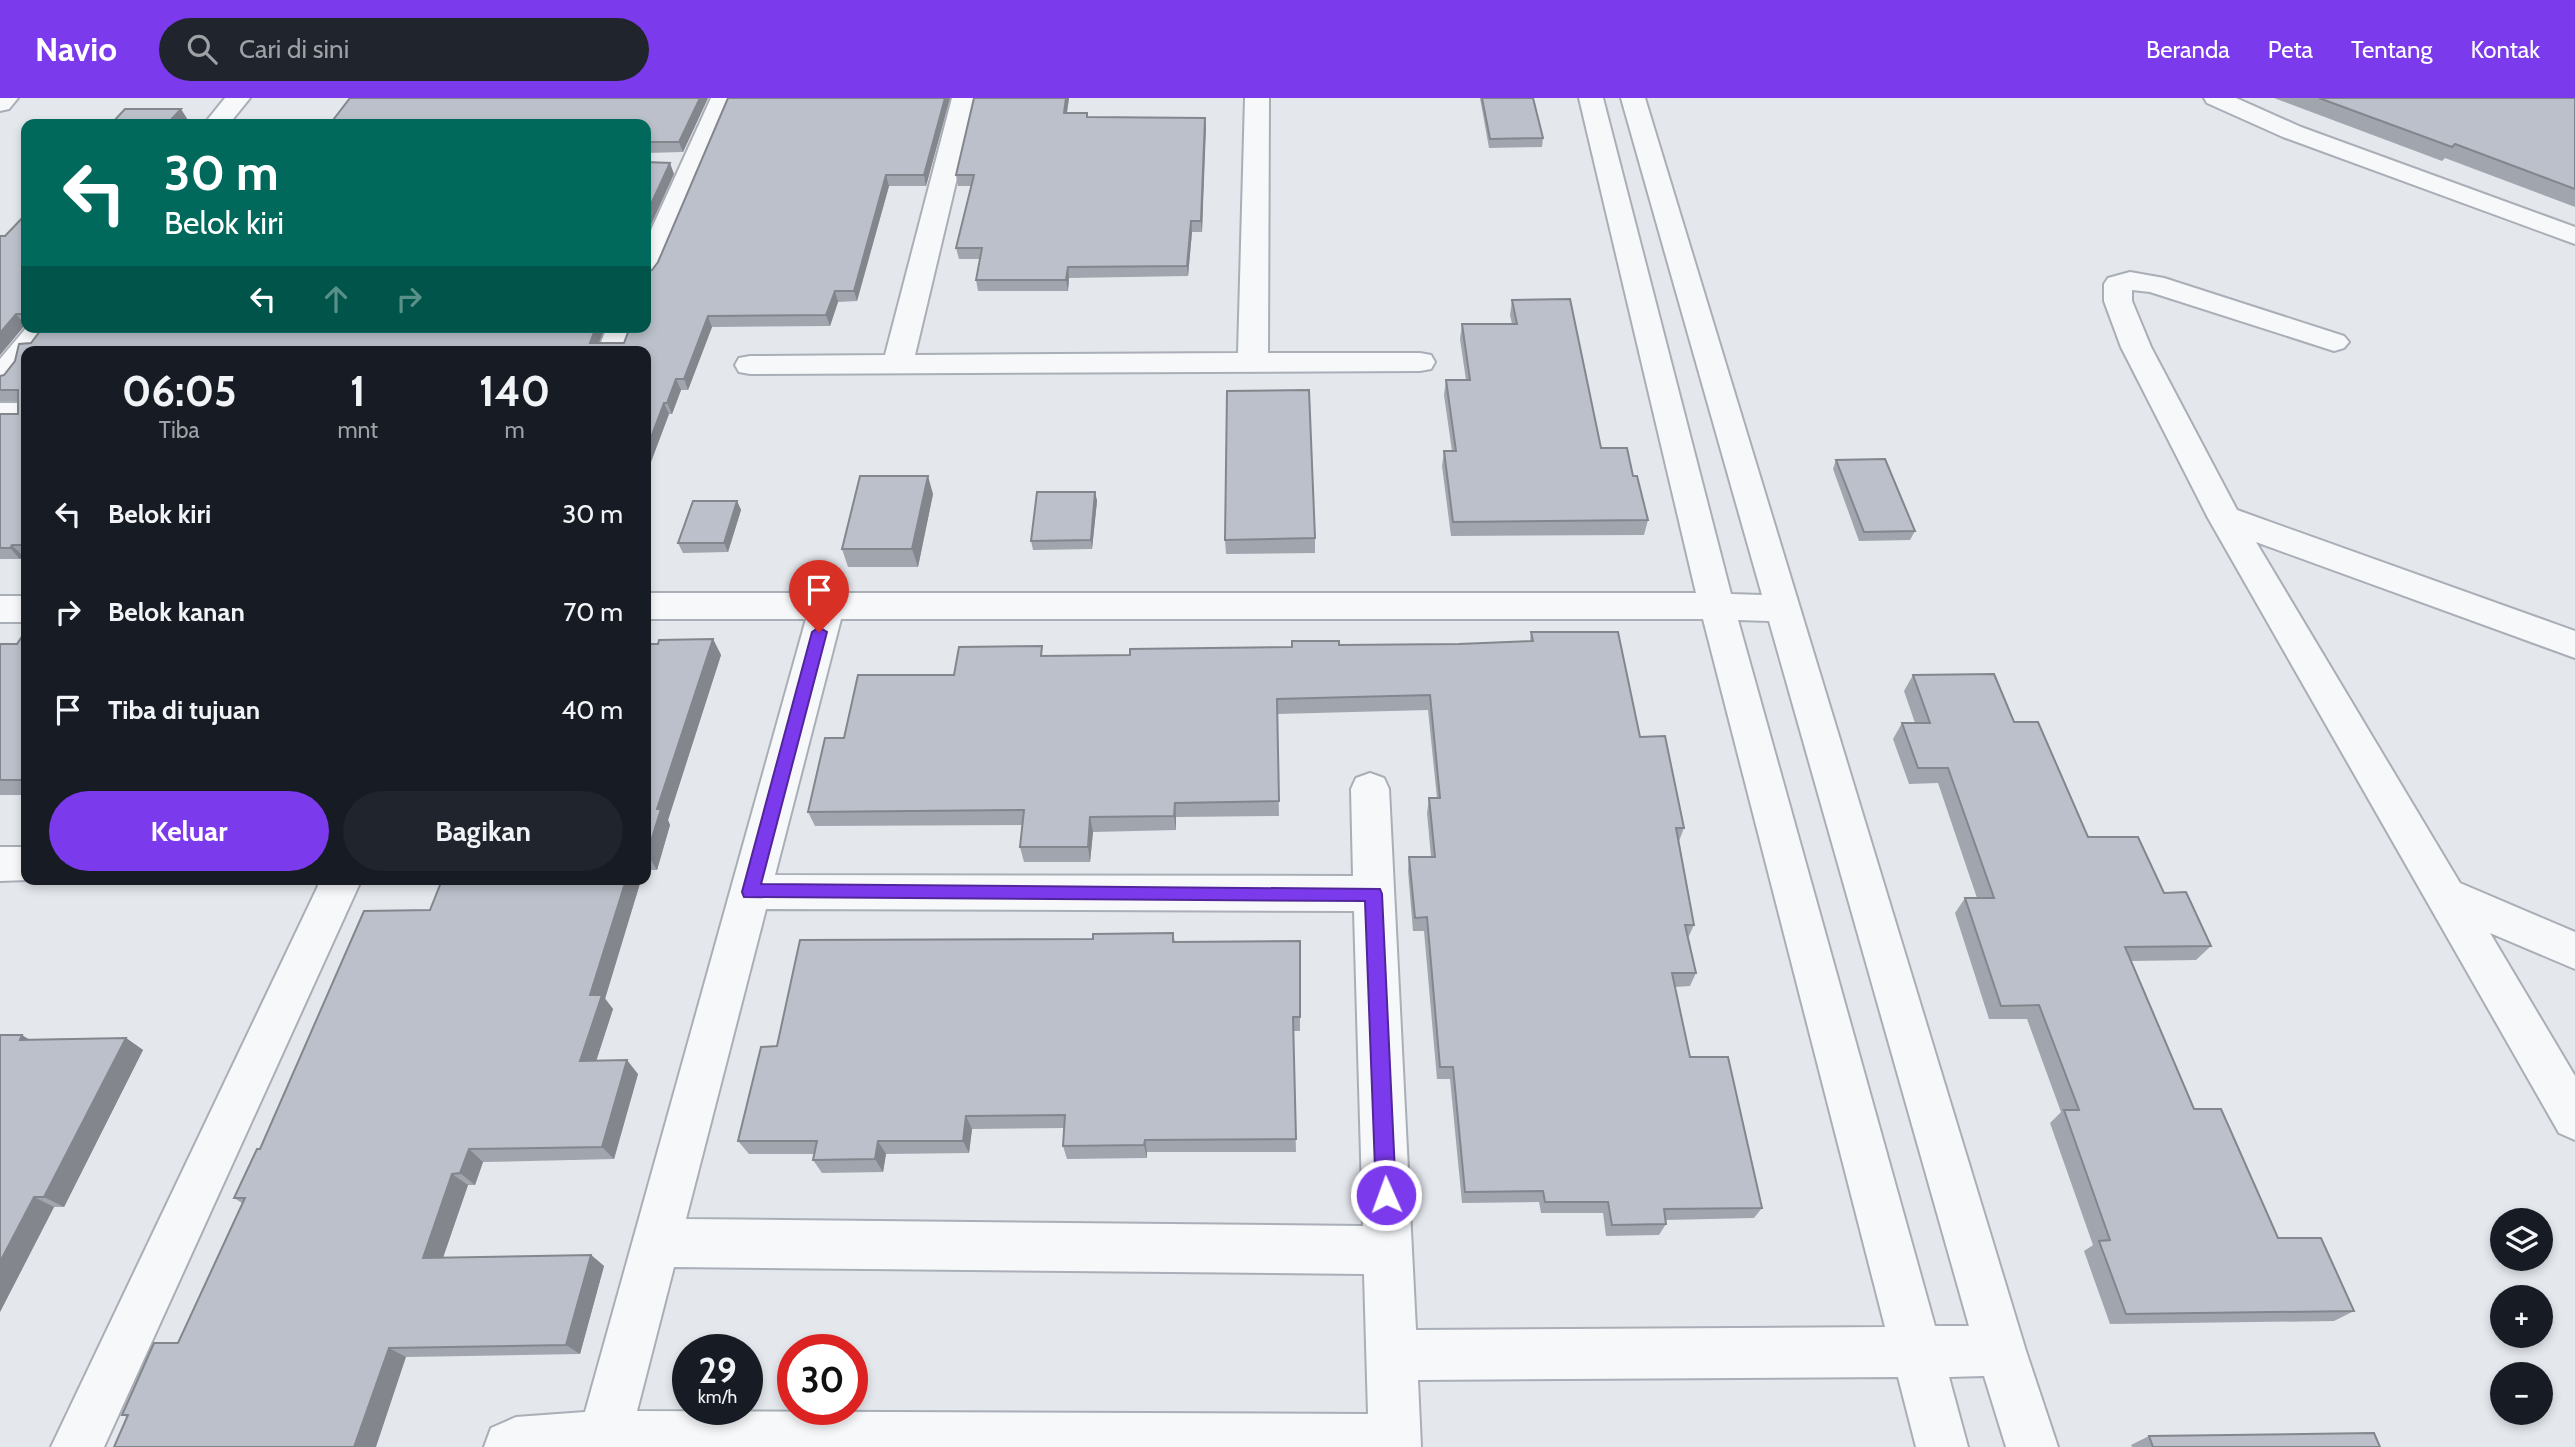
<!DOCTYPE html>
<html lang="id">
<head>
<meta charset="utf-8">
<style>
  :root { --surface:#171b24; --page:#20242c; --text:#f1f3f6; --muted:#9ea1a6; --accent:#7c3aed }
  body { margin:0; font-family:Cabin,sans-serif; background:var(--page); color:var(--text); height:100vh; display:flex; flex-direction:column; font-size:26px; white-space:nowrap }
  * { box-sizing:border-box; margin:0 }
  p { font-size:23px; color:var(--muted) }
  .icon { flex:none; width:38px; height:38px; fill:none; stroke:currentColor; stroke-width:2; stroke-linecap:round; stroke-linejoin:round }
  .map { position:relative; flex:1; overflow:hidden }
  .sheet { position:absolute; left:21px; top:248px; width:630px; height:539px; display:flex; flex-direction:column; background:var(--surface); border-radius:14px; box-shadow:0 4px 10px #0003 }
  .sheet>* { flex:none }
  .guide { position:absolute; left:21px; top:21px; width:630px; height:214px; border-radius:14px; box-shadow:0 4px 10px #0003; background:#00695c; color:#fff; overflow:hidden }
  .tools { position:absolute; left:2490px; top:1110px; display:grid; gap:14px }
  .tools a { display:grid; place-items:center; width:63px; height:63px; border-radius:50%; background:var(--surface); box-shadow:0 4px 10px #0003; font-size:35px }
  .speed { position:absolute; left:672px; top:1236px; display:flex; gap:14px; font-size:35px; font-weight:700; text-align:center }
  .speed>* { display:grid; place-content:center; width:91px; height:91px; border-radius:50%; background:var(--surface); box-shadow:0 4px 10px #0003; line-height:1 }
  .speed small { font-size:18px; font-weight:400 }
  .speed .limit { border:10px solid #d22; background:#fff; color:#111 }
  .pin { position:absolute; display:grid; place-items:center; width:60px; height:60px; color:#fff; margin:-72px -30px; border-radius:50% 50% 50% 0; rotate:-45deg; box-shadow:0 0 7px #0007 }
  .pin .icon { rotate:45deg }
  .me { position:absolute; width:77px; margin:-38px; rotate:358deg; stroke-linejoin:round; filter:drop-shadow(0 0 5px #0008) }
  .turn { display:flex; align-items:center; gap:24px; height:147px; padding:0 28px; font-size:32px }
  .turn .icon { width:91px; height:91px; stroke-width:2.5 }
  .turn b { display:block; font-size:49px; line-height:60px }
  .lanes { display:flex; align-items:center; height:66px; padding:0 28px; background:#0003; justify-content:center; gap:35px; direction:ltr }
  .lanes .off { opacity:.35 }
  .eta { display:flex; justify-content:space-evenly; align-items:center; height:119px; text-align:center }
  .eta b { font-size:42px; font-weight:800; line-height:49px }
  .cta { display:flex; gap:14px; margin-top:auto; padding:14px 28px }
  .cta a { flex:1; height:80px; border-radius:42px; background:var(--accent); color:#fff; font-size:28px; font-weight:800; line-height:80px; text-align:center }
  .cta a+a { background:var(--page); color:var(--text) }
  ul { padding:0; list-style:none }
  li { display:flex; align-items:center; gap:21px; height:98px; padding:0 28px }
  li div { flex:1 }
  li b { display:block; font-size:26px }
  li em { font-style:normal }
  header { display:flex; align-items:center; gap:42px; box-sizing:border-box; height:98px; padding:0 35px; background:var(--accent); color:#fff }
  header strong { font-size:33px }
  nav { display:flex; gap:38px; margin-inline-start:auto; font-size:24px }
  .search { width:490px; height:63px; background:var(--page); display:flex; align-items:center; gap:18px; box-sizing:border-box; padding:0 24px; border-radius:38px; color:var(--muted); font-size:26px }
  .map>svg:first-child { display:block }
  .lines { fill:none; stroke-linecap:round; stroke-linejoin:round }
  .minor-casing { stroke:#a9aeb7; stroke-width:4 }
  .minor { fill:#f7f8fa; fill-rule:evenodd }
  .wall { fill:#a1a5ae }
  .shaded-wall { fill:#83868d }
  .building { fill:#bbc0ca; stroke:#83868d; stroke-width:2 }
  .route { fill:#7c3aed; stroke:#51269a; stroke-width:2 }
</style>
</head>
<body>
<header>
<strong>Navio</strong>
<div class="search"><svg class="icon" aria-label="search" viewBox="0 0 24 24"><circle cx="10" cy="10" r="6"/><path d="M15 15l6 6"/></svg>Cari di sini</div>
<nav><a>Beranda</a><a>Peta</a><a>Tentang</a><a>Kontak</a></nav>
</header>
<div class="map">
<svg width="2575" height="1349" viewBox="0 0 2575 1349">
  <rect width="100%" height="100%" fill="#e4e7ec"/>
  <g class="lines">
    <defs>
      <path id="minor" d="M0,0H18L9,11L0,13Z
        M225,0H250L229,26H204Z
        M711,0H735L660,174L656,180L646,182V143Z
        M952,0H976L915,257L1238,255L1245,0H1269L1268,255H1420L1431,257L1435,264L1431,271L1420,273L750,276L739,274L735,267L739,260L750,258L885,257Z
        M1579,0H1603L1731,496L1762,497L1621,0H1645L2026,1253L2058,1349H2006L1984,1278L1949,1279L1968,1349H1916L1898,1279L1418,1282L1421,1349H484L491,1330L516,1319L585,1314L806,521H646V495H1696ZM841,521H1703L1885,1229L1416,1232L1389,691L1384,680L1370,675L1356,680L1351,691L1353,778L775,777ZM1738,522L1769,523L1969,1228H1935ZM766,811L1354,813L1363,1128L686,1121ZM674,1169L1364,1176L1368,1316L637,1313Z
        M2204,0H2236L2301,29L2575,129V146L2283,39L2207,5Z
        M2130,174L2164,180L2344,238L2349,244L2344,250L2334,253L2150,194L2132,192V203L2151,249L2237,412L2575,533V560L2256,444L2460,785L2575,834V871L2490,835L2575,978V1042L2559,1035L2208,420L2121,249L2104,203V186L2108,180Z
        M27,229H57L38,254H26C26,272 18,286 0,291V261Z
        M607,229H637L627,254H597Z
        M0,305H26V325H0Z
        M0,498H26V524H0Z
        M0,749H26L28,782L0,783Z
        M316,782H357L359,787L104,1349H51L318,788Z"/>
    </defs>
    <use href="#minor" class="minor-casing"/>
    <use href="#minor" class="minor"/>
  </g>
  <path class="wall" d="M350,0H708L683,54L646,55V26Z
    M728,0H950L926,88H889L857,203L838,204L830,228L712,229L688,292H681L672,316H669L646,377V254H26V458H23L20,461H0V316H18V303H0V278L4,277L15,263L19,246L31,245L43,229H605L599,245H624L630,229H646V173L652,172L658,164Z
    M974,0H1069L1067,15L1088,19L1205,20L1202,134H1192L1188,178L1069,180L1068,193H978L976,182L980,161H959L956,150L972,88H958L956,77Z
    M1480,0H1533L1543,40L1542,49L1489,50Z
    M2274,0H2575V109L2445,60L2442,63Z
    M26,116V227H25L0,257V138H5Z
    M1512,202L1601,350L1633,378L1648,422L1644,437L1451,438L1442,368L1444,353H1452L1444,297L1446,282H1466L1460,241L1462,226H1512L1510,217Z
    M1836,362L1915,433L1910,442L1859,443L1833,371Z
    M1095,394L1097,403L1092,451L1033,452L1031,443Z
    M933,396L918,469H848L842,451Z
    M737,403L741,412L728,454L683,455L678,445Z
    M1315,440V455L1226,456L1225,442Z
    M1531,534L1640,639L1684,730L1679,743L1694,827L1688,840L1696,875L1690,888L1675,889L1690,959L1762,1110L1754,1120L1665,1122L1666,1126L1659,1137L1606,1138L1603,1115H1541L1539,1104L1462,1105L1450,981H1437L1424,833H1413L1408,773L1409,759H1431L1427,715L1429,700H1437L1428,612L1277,616L1279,718L1176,719V732L1093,734L1090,764H1024L1020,749L1023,727L815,728L808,714L844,640L1044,558L1130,557L1292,549L1459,546L1530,543Z
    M26,537V697H0V546H17Z
    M713,541L721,557L668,722L670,727L657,772H646V546Z
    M1913,577L2014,624L2088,739L2164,795L2211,848L2196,862L2131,863L2194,1011L2278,1140L2354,1213L2334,1223L2110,1226L2084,1153L2093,1147L2050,1025L2061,1014L2027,921H1989L1955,815L1965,800H1977L1938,685L1909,686L1893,641L1902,625H1915L1904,593Z
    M442,782H641L605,900L613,911L596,963L638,976L614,1061L483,1064L475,1087H468L443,1160L591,1157L604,1168L580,1256L406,1259L127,1319L122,1317L178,1245L242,1105L234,1100L260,1051L430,812Z
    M1173,835L1175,844L1300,843V933H1293L1296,1054H1147V1060L1067,1061L1063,1048L1064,1030L972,1031L969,1055L886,1056L883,1074L822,1075L813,1062L814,1056H749L738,1043L777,948L1093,841Z
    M0,937L30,941L126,940L143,952L64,1109H54L0,1214Z
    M2149,1338L2380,1349H2132L2131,1347Z"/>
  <path class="shaded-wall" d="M700,0H708L683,54L679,44Z
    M945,0H950L926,88L924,77Z
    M1066,0H1069L1065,26L1064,15Z
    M181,11L188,22L184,26H167Z
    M1205,20L1206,30L1202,134L1201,123Z
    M670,65L674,76L646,138V117Z
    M886,77L889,88L857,203L854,193Z
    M1191,123L1192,134L1188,178L1187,168Z
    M1068,169L1069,180L1068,193L1066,182Z
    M835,193L838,204L830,228L826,217Z
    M16,216L25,227L0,257V235Z
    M708,218L712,229L688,292L684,281Z
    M596,229H605L595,254L590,245Z
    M676,281L681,292L672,316L667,305Z
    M664,305L669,316L646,377V353Z
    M928,378L933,396L918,469L912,451Z
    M1095,394L1097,403L1092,451L1091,442Z
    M737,403L741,412L728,454L724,445Z
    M12,447L23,458L20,461L10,450Z
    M713,541L721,557L668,722L670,727L657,772L647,756L657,711Z
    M1175,705L1176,719V732L1174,718Z
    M1090,719L1093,734L1090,764L1088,749Z
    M626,782H641L605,901L613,911L592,976L580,963L590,897Z
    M22,937L41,949L20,942Z
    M126,940L143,952L64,1109L44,1099Z
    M627,962L638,976L614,1061L602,1049Z
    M966,1018L972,1031L969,1055L963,1043Z
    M1145,1042L1147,1054V1060L1144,1047Z
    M878,1043L886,1056L883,1074L875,1061Z
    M469,1051L483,1064L475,1087L460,1075Z
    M452,1076L468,1087L439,1171L423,1160Z
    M34,1099L54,1109L0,1214V1164Z
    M591,1157L604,1168L580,1256L566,1247Z
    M389,1250L406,1259L376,1349H354Z"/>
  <path class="building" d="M350,0H700L679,44H646V26H330Z
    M728,0H945L924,77H886L854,193H835L826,217L708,218L684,281H676L667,305H664L646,353V254H26V447H12L10,450H0V316H18V292H0V278L4,277L15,263L19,246L31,245L43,229H596L590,245H624L630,229H646V173L652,172L658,164Z
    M974,0H1066L1064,15H1087V19L1205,20L1201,123H1191L1187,168L1068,169L1066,182H976L982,150H956L974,77H956Z
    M1482,0H1533L1543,40L1490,41Z
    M2319,0H2575V91L2455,46L2452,49Z
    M125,11H181L167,26H111Z
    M646,64L670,65L646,117Z
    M26,116V216H16L0,235V138H5Z
    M1570,201L1601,350H1627L1633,378H1637L1648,422L1453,424L1444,353H1456L1446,282H1470L1462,226H1517L1512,202Z
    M1309,292L1315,440L1225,442L1227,293Z
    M1885,361L1915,433L1864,434L1836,362Z
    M860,378H928L912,451H842Z
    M1037,394H1095L1091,442L1031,443Z
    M693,403H737L724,445H678Z
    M1531,534H1618L1640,639L1665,638L1684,730H1676L1694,827H1685L1696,875H1672L1690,959H1728L1762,1110L1664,1111L1666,1126L1612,1127L1608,1104H1545L1543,1093L1465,1094L1453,969H1440L1427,819L1415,820L1409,759H1435L1429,700H1440L1430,597L1277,601L1279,703L1175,705L1174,718L1090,719L1088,749H1020L1024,712L808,714L825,640H844L858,577H954L959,549L1042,548L1041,558L1130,557V551L1292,549V543H1339V547L1459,546L1533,543Z
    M23,537H26V682H0V546H17Z
    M713,541L657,711H661L647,756H646V546H658L659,542Z
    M1994,576L2014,624H2038L2088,739H2138L2164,795L2186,794L2211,848L2125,849L2194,1011H2221L2278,1140H2321L2354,1213L2126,1216L2099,1143L2110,1142L2064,1012H2079L2039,907L2001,908L1965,800H1994L1948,670H1918L1902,625H1930L1913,577Z
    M442,782H626L590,897H602L580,963L627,962L602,1049L469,1051L460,1075L452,1076L423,1160L591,1157L566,1247L389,1250L354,1349H114L128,1317H122L154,1245H178L245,1100H234L257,1051H260L364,813L430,812Z
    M1173,835V844L1300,843V919H1293L1296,1041L1145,1042L1144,1047L1063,1048L1065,1017L966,1018L963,1043H878L875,1061L813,1062L817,1043H738L761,949L777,948L800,842L1093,841V836Z
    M0,937H22L20,942L126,940L44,1099H34L0,1164Z
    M2374,1335L2380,1349H2153L2149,1338Z"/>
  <path class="route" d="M819,529L827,534L761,786L1380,791L1382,796L1396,1097L1393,1104L1386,1107L1379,1104L1376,1097L1365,803L744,799L742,794L812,534Z"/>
</svg>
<div class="tools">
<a><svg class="icon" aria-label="layers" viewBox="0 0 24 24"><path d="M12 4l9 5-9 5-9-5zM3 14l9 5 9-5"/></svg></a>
<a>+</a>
<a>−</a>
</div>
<div class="speed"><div>29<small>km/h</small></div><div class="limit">30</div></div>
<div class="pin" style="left:819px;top:534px;background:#d93025"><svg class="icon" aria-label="arrive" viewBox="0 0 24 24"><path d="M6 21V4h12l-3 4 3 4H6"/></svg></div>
<svg class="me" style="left:1386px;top:1097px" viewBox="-20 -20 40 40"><circle r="17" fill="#7c3aed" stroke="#fff" stroke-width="3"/><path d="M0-11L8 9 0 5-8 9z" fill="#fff"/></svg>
<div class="guide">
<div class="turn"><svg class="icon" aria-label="left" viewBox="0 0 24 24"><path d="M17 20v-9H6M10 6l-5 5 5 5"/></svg><div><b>30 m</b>Belok kiri</div></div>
<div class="lanes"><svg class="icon" aria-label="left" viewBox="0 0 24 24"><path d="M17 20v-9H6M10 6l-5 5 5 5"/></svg><svg class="icon off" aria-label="ahead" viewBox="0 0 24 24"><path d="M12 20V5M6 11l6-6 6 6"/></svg><svg class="icon off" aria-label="right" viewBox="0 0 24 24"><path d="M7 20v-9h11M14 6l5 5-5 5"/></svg></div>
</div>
<section class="sheet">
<div class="eta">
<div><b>06:05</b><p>Tiba</p></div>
<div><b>1</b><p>mnt</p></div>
<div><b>140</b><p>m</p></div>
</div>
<ul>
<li><svg class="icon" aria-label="left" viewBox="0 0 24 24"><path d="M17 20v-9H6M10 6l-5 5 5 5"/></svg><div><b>Belok kiri</b></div><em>30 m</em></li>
<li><svg class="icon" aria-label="right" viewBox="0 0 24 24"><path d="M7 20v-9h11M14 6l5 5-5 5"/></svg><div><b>Belok kanan</b></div><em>70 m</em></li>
<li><svg class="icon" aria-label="arrive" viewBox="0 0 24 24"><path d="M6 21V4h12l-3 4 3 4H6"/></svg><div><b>Tiba di tujuan</b></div><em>40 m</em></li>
</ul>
<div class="cta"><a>Keluar</a><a>Bagikan</a></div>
</section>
</div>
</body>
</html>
